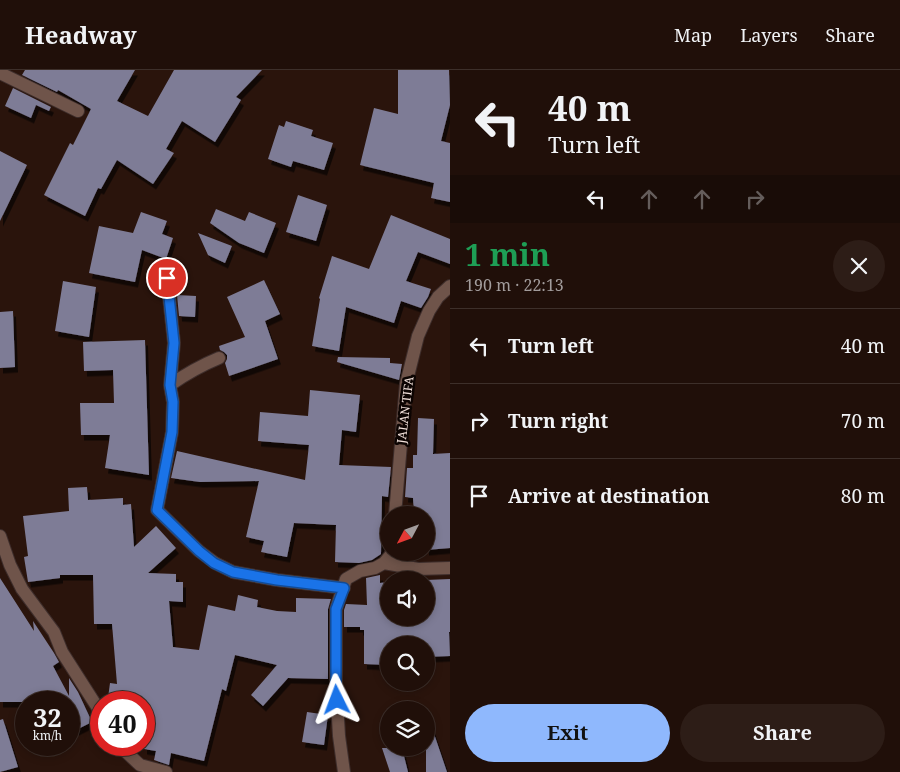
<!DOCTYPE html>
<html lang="en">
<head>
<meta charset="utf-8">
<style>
  :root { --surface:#200f09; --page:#2d1d17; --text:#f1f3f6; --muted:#a29c9c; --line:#3d2f2a; --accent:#8fb8fd }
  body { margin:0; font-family:"Noto Serif",serif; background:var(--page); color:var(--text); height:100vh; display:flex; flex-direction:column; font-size:19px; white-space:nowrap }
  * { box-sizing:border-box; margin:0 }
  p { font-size:16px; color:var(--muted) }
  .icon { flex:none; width:28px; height:28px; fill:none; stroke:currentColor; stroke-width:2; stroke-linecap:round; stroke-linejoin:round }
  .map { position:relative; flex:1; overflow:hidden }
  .sheet { display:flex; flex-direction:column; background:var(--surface); width:450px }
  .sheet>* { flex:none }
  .guide { background:#200f09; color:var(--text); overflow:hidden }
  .needle { width:32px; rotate:229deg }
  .tools { position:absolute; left:380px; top:436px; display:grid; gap:10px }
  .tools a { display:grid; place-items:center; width:55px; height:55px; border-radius:50%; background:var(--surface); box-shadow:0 2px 8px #0003,0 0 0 1px var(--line); font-size:25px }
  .speed { position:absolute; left:15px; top:621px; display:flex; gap:10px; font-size:25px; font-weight:700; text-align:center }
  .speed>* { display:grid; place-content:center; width:65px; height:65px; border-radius:50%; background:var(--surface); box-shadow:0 2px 8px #0003,0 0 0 1px var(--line); line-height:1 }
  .speed small { font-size:12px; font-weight:400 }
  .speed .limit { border:8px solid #d22; background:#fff; color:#111 }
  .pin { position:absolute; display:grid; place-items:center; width:42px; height:42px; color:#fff; margin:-21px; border:2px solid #fff; border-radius:50%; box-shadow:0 1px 5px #0007 }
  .me { position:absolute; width:55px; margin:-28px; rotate:357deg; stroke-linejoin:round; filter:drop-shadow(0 0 4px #0008) }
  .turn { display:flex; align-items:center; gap:18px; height:105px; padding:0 15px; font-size:22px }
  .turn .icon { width:65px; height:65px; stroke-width:2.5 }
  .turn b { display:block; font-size:35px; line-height:42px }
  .lanes { display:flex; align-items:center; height:48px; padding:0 15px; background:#0003; justify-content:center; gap:25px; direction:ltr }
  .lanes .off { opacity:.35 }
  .round { display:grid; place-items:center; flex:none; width:52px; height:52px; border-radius:26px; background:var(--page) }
  .overview { display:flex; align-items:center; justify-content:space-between; height:85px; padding:0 15px }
  h1 { font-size:30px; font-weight:700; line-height:38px; color:#1e9e55 }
  .primary-button { display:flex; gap:10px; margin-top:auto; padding:10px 15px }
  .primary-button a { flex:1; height:58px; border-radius:30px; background:var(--accent); color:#111; font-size:20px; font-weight:700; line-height:58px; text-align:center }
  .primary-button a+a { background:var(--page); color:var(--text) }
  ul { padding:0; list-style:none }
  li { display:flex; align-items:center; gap:15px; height:75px; padding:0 15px; border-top:1px solid var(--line) }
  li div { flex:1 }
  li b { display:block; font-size:19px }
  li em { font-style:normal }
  header { display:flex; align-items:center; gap:30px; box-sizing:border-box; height:70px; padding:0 25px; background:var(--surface); border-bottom:1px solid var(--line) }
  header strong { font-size:24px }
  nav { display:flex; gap:28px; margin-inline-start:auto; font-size:18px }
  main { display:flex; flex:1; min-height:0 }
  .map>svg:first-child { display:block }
  .building { fill:#7e7c96; filter:url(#shadow) }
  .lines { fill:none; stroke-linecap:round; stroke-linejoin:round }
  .minor-casing { stroke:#3e2e2c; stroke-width:14 }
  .minor { stroke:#6f544a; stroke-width:12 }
  .route-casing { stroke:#114b97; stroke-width:12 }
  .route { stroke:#1a73e8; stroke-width:9 }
  .labels { text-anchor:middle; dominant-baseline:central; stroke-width:5; stroke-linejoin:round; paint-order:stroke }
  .street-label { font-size:12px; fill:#f1e0da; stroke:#0c0402 }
</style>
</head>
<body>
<header>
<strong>Headway</strong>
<nav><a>Map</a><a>Layers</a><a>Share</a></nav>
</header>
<main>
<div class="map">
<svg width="450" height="702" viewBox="0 0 450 702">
  <defs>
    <filter id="shadow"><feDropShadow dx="3" dy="5.5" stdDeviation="0" flood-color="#0009"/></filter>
  </defs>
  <rect width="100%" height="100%" fill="#2a140c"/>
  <path class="building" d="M25,0H135L117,31L148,46L174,0H262L236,27L241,30L215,72L182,51L166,79L174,83L153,114L117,90L101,119L98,118L85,146L44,125L70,73L73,75L91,39L58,20L57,22L22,5Z
    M398,0H449L450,35L441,71L450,73V132L431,128L434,113L360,95L374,38L398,44Z
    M13,18L51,37L49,41L36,35L31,48L5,36Z
    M286,51L313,60L311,66L333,73L324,100L293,91L291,97L268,89L279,55L284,57Z
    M0,81L27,95L0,151Z
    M298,125L327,135L316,171L286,162Z
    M216,139L245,151L249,142L276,153L264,183L239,173L210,153Z
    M141,142L167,151L162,164L173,168L166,189L142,180L135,212L89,203L99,156L133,163Z
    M391,145L450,169V194L418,182L406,211L431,219L428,227L421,238L401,231L394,253L346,237L339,281L312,276L320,229L319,228L332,186L369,199Z
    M198,163L232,176L225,193L208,185Z
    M264,210L280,244L265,251L278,289L229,306L225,293L227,289V285L224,282L220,280L219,276L245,267L227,227Z
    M63,211L96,217L89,267L55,261Z
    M177,225L196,226L195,247L179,246Z
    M13,241L15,297L0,298V242Z
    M145,270L149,405L105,398L110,365H81L80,333H114L113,300L84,301L83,272Z
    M338,287L390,288V293L402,294L399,310L337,292Z
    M310,320L360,325L356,362L342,360L339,395L391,397L388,427L382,426L381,484L372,490L359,493L335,492L336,455L294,453L287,487L261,482L264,471L246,467L259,411L200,412L171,408L177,381L305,410L309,375L258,371L260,342L308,346Z
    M418,348L434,349L433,384L450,383V478L426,480V445H414L413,428L405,427L407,398H413V385H417Z
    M87,417L88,430L123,428V435L131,434L134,477L156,456L176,478L148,503L176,504V512H183V532L169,531L173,577L199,580L208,535L235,541L238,525L258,530L257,537L277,541L296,542V528L331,529L328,539V609L288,608L263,636L251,625L277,595L235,585L226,621L222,619L204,691L171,683L169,695L154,690L156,681L144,679V632H136L108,628L110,613L117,614L112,554H94L93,505H60V508L28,512L24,487L28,486L23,446L69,441L68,418Z
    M380,505V513L389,512V548H426V510L450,509V562H449L450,586L426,587V575H389L388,595L364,594V560H360V557H344V540L346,534L367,535L366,508Z
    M0,508L34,561L33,551L54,583L59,592L53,596L69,626V608L78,622L92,652L76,660L69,643V632H0Z
    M307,642L328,645L324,675L302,672Z
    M3,649L18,697L0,702V650Z
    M426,649H429L447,702H426Z
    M382,678H402L408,702H390Z"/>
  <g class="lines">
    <defs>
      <path id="minor" d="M2,4L78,41
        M167,208L174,273L170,315L173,332L172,362L157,440L199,481L215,493L233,502L277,510L344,518
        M170,315C186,304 202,295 219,288
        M395,445L406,314L418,266L429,241L438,227L450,216
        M0,466L10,495L22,519L54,562L62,582L101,643
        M384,493L418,499L450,498
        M121,675L125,681L140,695L166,702
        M344,702L339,666L336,613V539L346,509L360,501L375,498L384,493L393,482"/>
    </defs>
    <use href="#minor" class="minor-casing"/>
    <use href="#minor" class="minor"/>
  </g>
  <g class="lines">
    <defs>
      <path id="route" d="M167,208L174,273L170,315L173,332L172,362L157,440L199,481L214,493L233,502L277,510L344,518L336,539V613L337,630"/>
    </defs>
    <use href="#route" class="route-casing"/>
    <use href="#route" class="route"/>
  </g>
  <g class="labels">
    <g class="street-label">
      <text transform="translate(405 340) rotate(-83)">JALAN TIFA</text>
    </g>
  </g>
</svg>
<div class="tools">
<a><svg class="needle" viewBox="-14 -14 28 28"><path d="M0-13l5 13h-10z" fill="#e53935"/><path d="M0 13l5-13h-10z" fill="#a29c9c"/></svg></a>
<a><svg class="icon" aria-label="sound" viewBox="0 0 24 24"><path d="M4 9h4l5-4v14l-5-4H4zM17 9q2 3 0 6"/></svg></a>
<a><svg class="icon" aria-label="search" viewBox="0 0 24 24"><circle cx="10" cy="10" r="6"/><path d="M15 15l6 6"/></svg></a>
<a><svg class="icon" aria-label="layers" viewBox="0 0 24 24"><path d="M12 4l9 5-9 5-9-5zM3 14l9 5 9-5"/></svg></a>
</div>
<div class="speed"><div>32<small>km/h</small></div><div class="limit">40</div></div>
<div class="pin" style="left:167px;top:208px;background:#d93025"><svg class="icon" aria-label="arrive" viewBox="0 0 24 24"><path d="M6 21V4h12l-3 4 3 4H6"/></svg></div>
<svg class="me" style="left:337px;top:630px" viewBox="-20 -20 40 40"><path d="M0-17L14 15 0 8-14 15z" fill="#1a73e8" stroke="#fff" stroke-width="4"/></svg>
</div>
<section class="sheet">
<div class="guide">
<div class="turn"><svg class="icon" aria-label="left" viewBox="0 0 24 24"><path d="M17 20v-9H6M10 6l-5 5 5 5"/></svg><div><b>40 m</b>Turn left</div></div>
<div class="lanes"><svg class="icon" aria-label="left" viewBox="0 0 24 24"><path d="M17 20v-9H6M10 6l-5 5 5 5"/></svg><svg class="icon off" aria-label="ahead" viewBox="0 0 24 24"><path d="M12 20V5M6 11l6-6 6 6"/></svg><svg class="icon off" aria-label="ahead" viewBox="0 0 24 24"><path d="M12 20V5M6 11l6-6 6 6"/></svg><svg class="icon off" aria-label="right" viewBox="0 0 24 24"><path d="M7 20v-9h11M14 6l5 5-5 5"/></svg></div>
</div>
<div class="overview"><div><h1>1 min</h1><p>190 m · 22:13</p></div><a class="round"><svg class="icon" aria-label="close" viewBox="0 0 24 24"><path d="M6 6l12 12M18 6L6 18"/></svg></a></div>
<ul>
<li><svg class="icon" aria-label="left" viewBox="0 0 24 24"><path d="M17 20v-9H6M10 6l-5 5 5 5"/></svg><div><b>Turn left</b></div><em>40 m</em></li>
<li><svg class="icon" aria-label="right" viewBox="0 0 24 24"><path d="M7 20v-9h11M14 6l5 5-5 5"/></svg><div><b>Turn right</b></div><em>70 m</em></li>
<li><svg class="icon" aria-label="arrive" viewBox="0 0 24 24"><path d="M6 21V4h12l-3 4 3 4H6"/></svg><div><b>Arrive at destination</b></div><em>80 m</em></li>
</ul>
<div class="primary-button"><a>Exit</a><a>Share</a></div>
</section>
</main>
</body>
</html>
